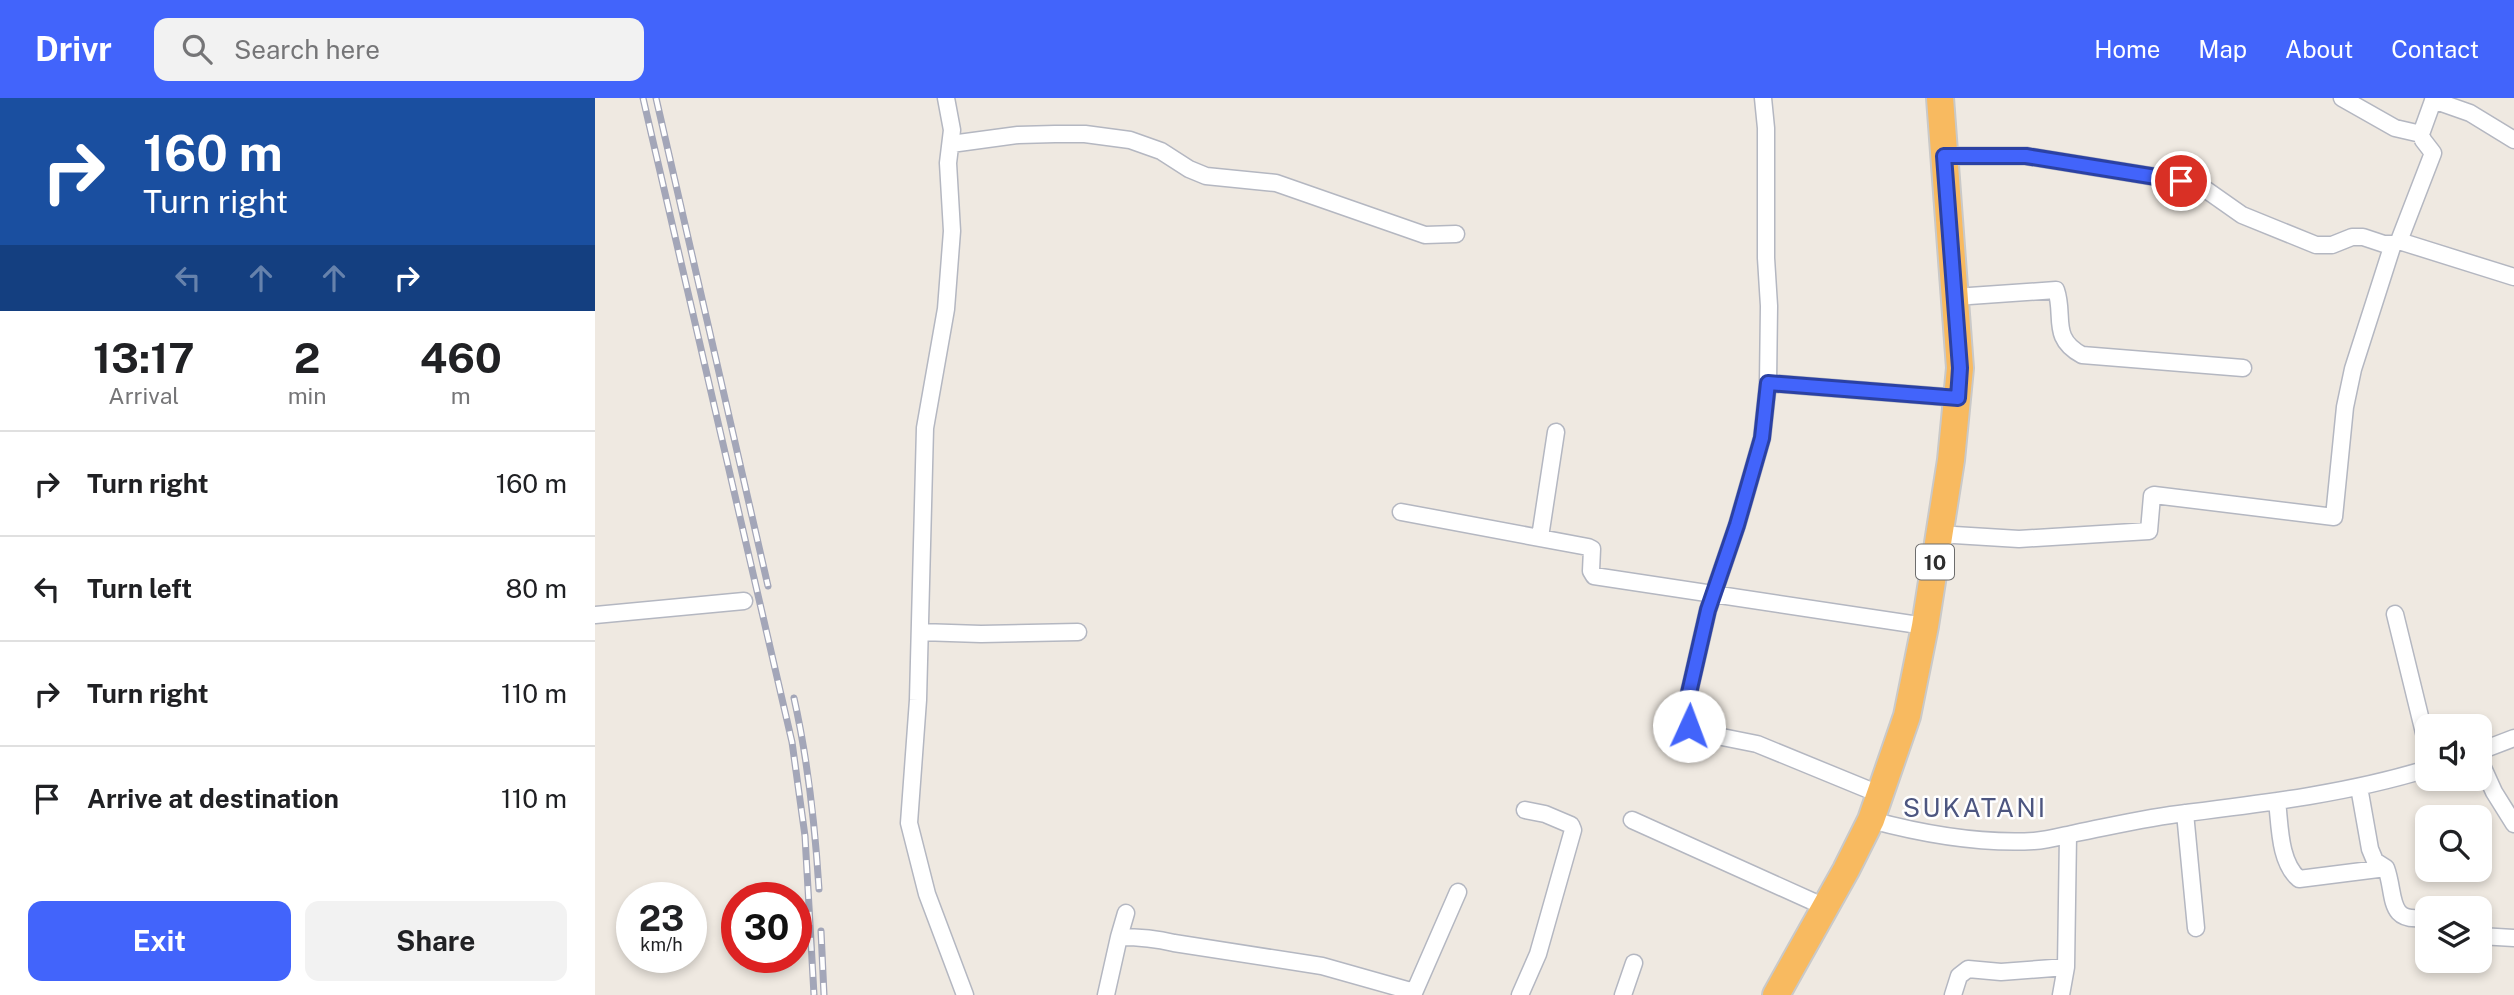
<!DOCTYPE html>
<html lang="en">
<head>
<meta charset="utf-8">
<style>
  :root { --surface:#fff; --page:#f2f2f2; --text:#202124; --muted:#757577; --line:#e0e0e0; --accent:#4264fb }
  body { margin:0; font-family:"Public Sans",sans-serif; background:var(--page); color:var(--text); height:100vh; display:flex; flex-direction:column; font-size:26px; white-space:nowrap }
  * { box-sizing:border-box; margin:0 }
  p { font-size:23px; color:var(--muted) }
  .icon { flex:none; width:38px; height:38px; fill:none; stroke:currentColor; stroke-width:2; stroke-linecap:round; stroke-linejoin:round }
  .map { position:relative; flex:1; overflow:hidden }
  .drawer { display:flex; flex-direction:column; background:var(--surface); width:595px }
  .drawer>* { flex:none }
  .top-card { background:#1a4fa0; color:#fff; overflow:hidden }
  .buttons { position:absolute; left:1820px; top:616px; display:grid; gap:14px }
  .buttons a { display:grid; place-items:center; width:77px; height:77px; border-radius:14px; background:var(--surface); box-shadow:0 4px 10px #0003; font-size:35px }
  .speed { position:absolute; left:21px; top:784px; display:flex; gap:14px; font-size:35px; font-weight:700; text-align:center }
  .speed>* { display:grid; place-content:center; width:91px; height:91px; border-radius:50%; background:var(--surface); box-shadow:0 4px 10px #0003; line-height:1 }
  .speed small { font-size:18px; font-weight:400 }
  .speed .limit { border:10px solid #d22; background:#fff; color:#111 }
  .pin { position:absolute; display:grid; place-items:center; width:60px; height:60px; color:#fff; margin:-30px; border:4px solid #fff; border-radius:50%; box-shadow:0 2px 7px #0007 }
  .me { position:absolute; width:77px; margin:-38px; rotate:2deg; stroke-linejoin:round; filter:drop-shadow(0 0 5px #0008) }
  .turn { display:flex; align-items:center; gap:24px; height:147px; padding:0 28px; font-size:32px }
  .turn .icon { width:91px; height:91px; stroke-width:2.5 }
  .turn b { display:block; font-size:49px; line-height:60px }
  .lanes { display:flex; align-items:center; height:66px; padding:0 28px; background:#0003; justify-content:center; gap:35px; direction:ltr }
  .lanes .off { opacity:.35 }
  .eta { display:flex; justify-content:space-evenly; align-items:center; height:119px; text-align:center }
  .eta b { font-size:42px; font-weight:700; line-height:49px }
  .primary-button { display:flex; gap:14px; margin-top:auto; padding:14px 28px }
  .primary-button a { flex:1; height:80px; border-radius:14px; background:var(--accent); color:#fff; font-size:28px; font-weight:700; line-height:80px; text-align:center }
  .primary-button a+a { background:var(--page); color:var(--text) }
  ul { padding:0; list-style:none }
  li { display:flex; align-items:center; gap:21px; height:105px; padding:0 28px; border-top:2px solid var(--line) }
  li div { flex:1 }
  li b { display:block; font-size:26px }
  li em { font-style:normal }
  header { display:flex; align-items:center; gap:42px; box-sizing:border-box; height:98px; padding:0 35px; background:var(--accent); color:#fff }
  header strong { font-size:33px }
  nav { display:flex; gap:38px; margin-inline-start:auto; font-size:24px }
  .search { width:490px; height:63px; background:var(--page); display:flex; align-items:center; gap:18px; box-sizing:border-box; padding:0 24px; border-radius:14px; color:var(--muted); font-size:26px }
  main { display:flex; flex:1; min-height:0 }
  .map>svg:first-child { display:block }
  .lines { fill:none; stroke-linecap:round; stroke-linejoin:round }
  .minor-casing { stroke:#b4b7c1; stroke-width:19 }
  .trunk-casing { stroke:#c9c9c9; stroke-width:30 }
  .minor { stroke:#fff; stroke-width:16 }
  .trunk { stroke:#f8ba60; stroke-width:26 }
  .rail-casing { stroke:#a3a6b8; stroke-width:7 }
  .rail { stroke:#fff; stroke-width:4.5; stroke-dasharray:13; stroke-linecap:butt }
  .route-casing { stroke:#2b41a3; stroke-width:18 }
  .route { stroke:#4264fb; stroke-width:12 }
  .labels { text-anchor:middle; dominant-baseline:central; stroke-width:5; stroke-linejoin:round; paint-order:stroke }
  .shield { fill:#fff; stroke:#6d6d6d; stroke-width:2 }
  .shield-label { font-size:21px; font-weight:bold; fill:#2e2e2e }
  .quarter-label { font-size:26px; letter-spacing:2px; fill:#4d5680; stroke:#fff }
</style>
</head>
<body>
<header>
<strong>Drivr</strong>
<div class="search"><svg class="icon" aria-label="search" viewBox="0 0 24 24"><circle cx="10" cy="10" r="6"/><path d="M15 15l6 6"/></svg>Search here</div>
<nav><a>Home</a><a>Map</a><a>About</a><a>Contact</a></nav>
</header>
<main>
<section class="drawer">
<div class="top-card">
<div class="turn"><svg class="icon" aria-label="right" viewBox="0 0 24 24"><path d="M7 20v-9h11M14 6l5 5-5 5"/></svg><div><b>160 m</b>Turn right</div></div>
<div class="lanes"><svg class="icon off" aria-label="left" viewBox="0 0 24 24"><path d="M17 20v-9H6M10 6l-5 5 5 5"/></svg><svg class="icon off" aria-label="ahead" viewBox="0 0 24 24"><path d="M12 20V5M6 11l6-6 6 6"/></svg><svg class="icon off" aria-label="ahead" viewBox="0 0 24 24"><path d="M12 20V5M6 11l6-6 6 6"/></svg><svg class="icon" aria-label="right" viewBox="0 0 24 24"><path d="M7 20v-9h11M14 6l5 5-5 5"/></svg></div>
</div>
<div class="eta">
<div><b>13:17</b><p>Arrival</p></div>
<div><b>2</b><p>min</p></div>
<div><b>460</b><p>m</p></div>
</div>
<ul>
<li><svg class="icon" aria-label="right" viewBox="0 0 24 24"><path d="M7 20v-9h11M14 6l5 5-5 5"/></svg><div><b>Turn right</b></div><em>160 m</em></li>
<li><svg class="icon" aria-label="left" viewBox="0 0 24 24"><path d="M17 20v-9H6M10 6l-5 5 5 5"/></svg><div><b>Turn left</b></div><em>80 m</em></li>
<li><svg class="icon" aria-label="right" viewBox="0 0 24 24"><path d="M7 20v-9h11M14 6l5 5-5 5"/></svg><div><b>Turn right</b></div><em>110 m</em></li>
<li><svg class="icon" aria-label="arrive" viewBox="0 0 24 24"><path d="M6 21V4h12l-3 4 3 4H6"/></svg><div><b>Arrive at destination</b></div><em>110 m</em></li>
</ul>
<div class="primary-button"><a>Exit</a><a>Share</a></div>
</section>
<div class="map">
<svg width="1919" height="897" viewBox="0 0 1919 897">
  <rect width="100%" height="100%" fill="#efe9e1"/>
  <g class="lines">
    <defs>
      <path id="minor" d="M351,0L357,32L353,65L357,133L351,211L330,330L323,602L314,725L332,796L370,897
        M1168,0L1171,30V160L1174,208L1173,285L1167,340L1142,427L1113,512L1091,608L1092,622L1096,631L1102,634L1162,646L1284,696
        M1747,0L1800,30L1826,36
        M1838,2L1875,15L1919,42
        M356,46L423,37L460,36H490L535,42L566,53L594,71L611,78L681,85L830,137L861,136
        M1349,58H1431L1586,83L1610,91L1647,117L1721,147H1737L1757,139H1768L1789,146H1798L1804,143L1838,55L1828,42L1826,36L1839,0
        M1804,143L1919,179
        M1360,199L1461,192C1470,218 1455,240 1487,257L1648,270
        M1173,285L1363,300
        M806,414L993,449L997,451L996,473L999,478L1330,528
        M1343,436L1424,441L1554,433L1557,398L1559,397L1739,419L1750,309L1758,271L1798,146
        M945,439L961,334
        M1800,516L1832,647
        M0,517L149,503
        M325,534L386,536L483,534
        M1885,653L1919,640
        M1885,663L1899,694L1919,726
        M1764,689L1775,751L1780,763L1791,770C1801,797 1791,827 1832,819
        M1682,703C1685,727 1684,764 1704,781L1791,770
        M1590,715L1601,830
        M1037,722L1230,809
        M1276,722C1328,736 1384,746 1439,743C1453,742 1467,738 1481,735C1517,728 1554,719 1591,715C1672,705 1754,695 1832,671
        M1885,838L1919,840
        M524,839L531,815
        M511,897L524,839C545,839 559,840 579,845L727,868L819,894
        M818,897L863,794
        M925,897L943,856L978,732L976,727L950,716L930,712
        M1028,897L1039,865
        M1358,897L1364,878L1373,871L1406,874L1471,869
        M1466,897L1471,869L1473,737"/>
      <path id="trunk" d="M1181,897L1251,772L1276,722L1312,618L1330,528L1356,362L1365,270L1345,0"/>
    </defs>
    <use href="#minor" class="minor-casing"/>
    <use href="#trunk" class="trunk-casing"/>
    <use href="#minor" class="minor"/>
    <use href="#trunk" class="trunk"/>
    <defs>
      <path id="rail" d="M48,0L197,644L210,738L219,897
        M61,0L173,488
        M199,600C213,663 220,727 224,791
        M226,833L229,897"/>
    </defs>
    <use href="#rail" class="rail-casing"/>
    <use href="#rail" class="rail"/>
  </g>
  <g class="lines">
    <defs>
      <path id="route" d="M1094,628L1091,608L1113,512L1142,427L1167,340L1173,285L1363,300L1365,270L1349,58H1431L1586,83"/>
    </defs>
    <use href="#route" class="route-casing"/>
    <use href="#route" class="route"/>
  </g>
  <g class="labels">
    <rect class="shield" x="1321" y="446.5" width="38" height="35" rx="5"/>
    <g class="shield-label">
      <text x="1340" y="464">10</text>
    </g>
    <g class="quarter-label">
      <text x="1380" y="709">SUKATANI</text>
    </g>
  </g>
</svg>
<div class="buttons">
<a><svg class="icon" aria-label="sound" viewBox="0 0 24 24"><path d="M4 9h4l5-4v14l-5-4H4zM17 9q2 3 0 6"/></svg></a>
<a><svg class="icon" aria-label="search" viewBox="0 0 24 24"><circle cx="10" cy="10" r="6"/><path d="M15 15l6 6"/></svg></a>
<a><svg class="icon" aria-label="layers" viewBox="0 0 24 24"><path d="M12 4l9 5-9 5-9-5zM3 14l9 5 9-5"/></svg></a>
</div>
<div class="speed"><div>23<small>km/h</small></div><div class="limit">30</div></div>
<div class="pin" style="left:1586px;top:83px;background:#d93025"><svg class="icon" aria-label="arrive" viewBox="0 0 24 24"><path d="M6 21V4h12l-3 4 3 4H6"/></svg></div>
<svg class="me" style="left:1094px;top:628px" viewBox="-20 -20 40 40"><circle r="19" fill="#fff"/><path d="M0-13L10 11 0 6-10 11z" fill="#4264fb"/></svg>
</div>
</main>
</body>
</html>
